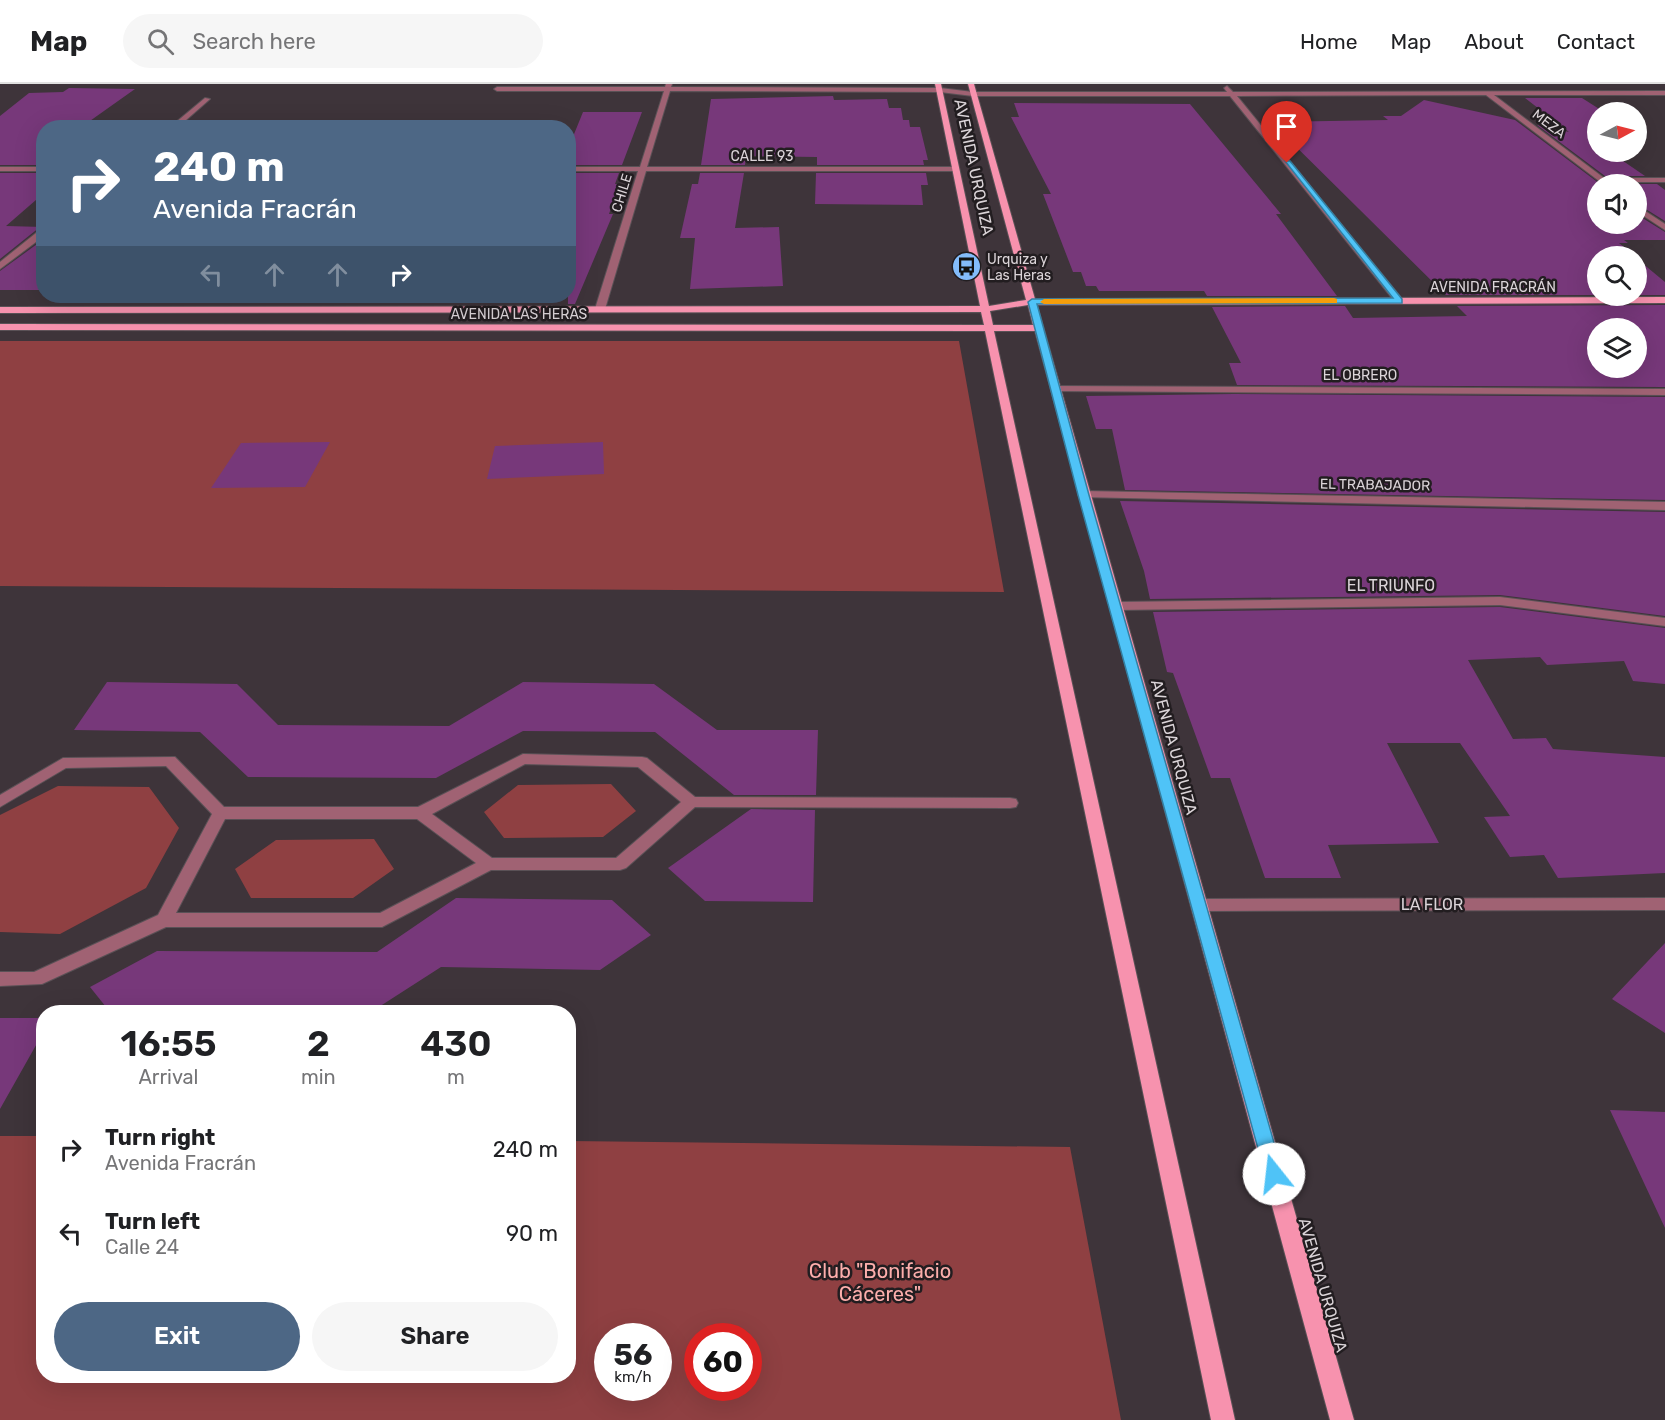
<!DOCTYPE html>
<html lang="en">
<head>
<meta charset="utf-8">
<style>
  :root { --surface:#fff; --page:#f6f6f6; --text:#202124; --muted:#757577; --line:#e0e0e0; --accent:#4d6785 }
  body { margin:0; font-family:Rubik,sans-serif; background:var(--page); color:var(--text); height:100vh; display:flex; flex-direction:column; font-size:22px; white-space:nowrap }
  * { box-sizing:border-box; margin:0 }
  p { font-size:20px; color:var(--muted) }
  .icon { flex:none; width:33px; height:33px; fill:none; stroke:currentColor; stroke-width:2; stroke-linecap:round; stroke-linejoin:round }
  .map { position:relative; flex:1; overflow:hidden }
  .sheet { position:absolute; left:36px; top:921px; width:540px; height:378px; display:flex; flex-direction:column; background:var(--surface); border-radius:24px; box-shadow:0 6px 24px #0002 }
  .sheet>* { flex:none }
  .guide { position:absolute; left:36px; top:36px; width:540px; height:183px; border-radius:24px; box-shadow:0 6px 24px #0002; background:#4d6785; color:#fff; overflow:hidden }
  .needle { width:39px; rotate:83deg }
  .tools { position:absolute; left:1587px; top:18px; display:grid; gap:12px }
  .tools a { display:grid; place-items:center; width:60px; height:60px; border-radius:50%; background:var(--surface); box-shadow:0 6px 24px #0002; font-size:30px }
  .speed { position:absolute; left:594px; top:1239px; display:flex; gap:12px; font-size:30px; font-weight:700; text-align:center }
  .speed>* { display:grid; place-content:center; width:78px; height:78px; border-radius:50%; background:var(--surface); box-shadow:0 6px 24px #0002; line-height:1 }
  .speed small { font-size:15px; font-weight:400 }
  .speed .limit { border:9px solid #d22; background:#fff; color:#111 }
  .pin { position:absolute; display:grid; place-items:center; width:51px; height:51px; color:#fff; margin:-62px -26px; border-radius:50% 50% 50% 0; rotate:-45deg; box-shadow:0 0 6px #0007 }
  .pin .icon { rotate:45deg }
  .me { position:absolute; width:66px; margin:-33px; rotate:344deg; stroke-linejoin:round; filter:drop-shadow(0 0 4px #0008) }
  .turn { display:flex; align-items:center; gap:21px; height:126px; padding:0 18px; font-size:27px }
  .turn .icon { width:78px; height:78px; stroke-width:2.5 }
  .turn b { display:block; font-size:42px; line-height:51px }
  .lanes { display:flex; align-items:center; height:57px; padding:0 18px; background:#0003; justify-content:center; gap:30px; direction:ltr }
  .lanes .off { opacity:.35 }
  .eta { display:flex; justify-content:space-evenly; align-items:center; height:102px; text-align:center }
  .eta b { font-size:36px; font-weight:600; line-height:42px }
  .button { display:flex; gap:12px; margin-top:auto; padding:12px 18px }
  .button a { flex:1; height:69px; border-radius:36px; background:var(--accent); color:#fff; font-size:24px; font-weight:600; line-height:69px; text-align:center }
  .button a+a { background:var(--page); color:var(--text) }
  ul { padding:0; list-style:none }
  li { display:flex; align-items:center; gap:18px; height:84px; padding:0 18px }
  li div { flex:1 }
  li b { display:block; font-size:22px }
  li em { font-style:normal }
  header { display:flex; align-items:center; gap:36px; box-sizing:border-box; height:84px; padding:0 30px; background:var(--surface); border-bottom:2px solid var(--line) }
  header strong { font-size:28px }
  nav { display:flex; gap:33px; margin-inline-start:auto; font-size:21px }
  .search { width:420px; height:54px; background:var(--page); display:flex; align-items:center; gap:15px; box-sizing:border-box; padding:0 21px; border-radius:33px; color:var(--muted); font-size:22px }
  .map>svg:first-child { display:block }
  .green { fill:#8f4042; fill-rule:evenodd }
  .building { fill:#77387a; fill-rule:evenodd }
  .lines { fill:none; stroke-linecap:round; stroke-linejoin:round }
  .minor-casing { stroke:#5a5156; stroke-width:2 }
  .major-casing { stroke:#5a5156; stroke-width:2 }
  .minor { fill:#a06273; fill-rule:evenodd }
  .major { fill:#f792ae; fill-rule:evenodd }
  .route { fill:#4fc3f7; stroke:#337fa1; stroke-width:1.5 }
  .slow { fill:#f59e0b }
  .labels { text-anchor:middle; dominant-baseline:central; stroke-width:5; stroke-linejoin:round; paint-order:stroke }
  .far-street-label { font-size:14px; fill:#dbd4d8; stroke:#221d20 }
  .far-poi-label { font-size:14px; fill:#dbd4d8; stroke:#221d20; text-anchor:start }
  .street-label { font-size:16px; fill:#dbd4d8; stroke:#221d20 }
  .near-park-label { font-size:20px; fill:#fdaeac; stroke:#221d20 }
</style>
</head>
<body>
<header>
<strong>Map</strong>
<div class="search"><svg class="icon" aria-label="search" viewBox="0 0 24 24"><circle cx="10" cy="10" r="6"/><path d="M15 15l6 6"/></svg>Search here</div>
<nav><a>Home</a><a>Map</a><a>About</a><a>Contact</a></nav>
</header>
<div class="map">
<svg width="1665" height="1336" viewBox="0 0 1665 1336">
  <rect width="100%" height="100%" fill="#3e343a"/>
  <path class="green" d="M0,257H959L1004,508L0,502Z
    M611,700L636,727L603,753L504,754L484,728L518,701Z
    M58,702L149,703L179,744L146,804L60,850L0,848V731Z
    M374,755L394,785L353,814H251L235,785L276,756Z
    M0,1052H43L44,1292H568L569,1057L1070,1063L1121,1336H0ZM608,1252H658V1304H608ZM698,1252H748V1304H698Z"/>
  <path class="building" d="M69,4L135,5L80,44H44V81H0V32L29,9L63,8Z
    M833,12L834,16L887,15L889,24H901L903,36H909L910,43H920L928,76H923L924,81H817V73L746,72L745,81H701L711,15Z
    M1525,14H1582L1604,28H1598V68H1610L1645,92H1605L1537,41L1569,48Z
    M1424,16L1515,36L1600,100H1598V140H1636V130L1665,148V156H1624L1628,159H1619L1635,172H1598V211H1446L1271,38L1388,36L1383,32H1401Z
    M1014,19L1190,20L1281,130H1276L1337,212H1207L1204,207H1099L1096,202H1086L1081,188H1073L1043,110H1051L1011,33H1019Z
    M583,28H642L622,81H568V65Z
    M0,89H44V109L6,142L44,143H40L0,175Z
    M568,89H619L615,100H619L609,130H613L575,220H568Z
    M700,89H744L735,144L779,143L783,202L690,205L695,154H680L692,100H698Z
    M816,89H926L928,101H921L923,121L815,120Z
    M1613,100H1657L1665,106V137L1636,119V100Z
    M44,155V206H0V187Z
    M1636,174L1665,198V211H1636Z
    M1665,221V303L1237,301L1229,279H1241L1212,223L1345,222L1353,234L1467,232L1457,222ZM1598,244H1636V284H1598Z
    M1234,310L1665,313V416L1125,406L1112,345H1096L1086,312Z
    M330,358L305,403L211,404L241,359Z
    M603,358L604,390L487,395L495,362Z
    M1120,417L1665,428V532L1500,511L1150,515L1144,487Z
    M1500,523L1665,544V600L1633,597L1624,577L1547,581L1540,573L1468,576L1513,655L1546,654L1553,665L1665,673V789L1558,794L1544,771L1510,773L1484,733L1510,732L1460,659H1387L1439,759L1328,761L1341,794H1265L1230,694H1211L1173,589L1167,588L1153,528Z
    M107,598L237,600L278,641L449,642L523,598L654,600L717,646H818L816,711H734L655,648L523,647L436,694L248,693L200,648L74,646Z
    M751,725L815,726L813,818L705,817L668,784Z
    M456,814L612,816L651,851L600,886L441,883L371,928H110L90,903L157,867L377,868Z
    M1665,859V949L1612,915Z
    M0,934H44V947L0,1025Z
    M1610,1026L1665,1028V1144Z"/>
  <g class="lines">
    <defs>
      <path id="minor" d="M666,0H672L671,3L940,4L973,8H1227L1224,4L1227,2L1233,8L1665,7V11H1494L1604,94H1665V98H1610L1611,100H1603L1486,11L1237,12L1402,215V219H1396L1230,12H973L940,8L670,7L647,83H955L959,85L955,87H646L605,225L597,227L595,225L638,87H568V83H640L664,7H497L494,5L497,3H665Z
        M205,14L210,15L177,44H169Z
        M0,83H44V87H0Z
        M1636,121L1665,140V146L1636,127Z
        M41,145H44V152L0,185V178Z
        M1055,302L1665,305V311L1051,307V303Z
        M1084,407L1665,418V426L1080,413L1078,411Z
        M1500,513L1665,534V542L1500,521L1116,526L1109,522L1116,518Z
        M523,670L642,673L647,674L695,713L1010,714L1016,715L1018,719L1016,723L1010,724L695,723L626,784L620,786H491L382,843H166L42,900L0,902V888H34L158,831L212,730L166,682L66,684L0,723V711L63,674L175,673L224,723H418ZM525,680L638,683L681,718L616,774H492L432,730ZM225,735H417L476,779L380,829H176Z
        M1665,814V826L1199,827L1193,826L1191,821L1193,816L1199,815Z"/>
      <path id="major" d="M935,0H941L989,222L1026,216L968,0H974L1035,215L1665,213V219L1037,221L1354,1336H1330L1035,247H994L1235,1336H1211L985,247L0,246V240L984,241L981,228L0,229V223L980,222ZM1028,221L1033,241H993L990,227Z"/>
    </defs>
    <use href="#minor" class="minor-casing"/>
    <use href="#major" class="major-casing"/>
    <use href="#minor" class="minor"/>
    <use href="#major" class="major"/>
  </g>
  <path class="route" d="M1285,77H1290L1402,215V219L1037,220L1089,411L1283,1090L1280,1096L1274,1098L1267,1096L1265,1090L1078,411L1028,218L1032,215L1393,214Z"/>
  <path class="slow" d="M1334,214L1337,215V219L1044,220L1040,218L1044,215Z"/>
  <defs>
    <symbol id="bus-disc" viewBox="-11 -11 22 22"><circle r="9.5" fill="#83bcfb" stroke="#221d20"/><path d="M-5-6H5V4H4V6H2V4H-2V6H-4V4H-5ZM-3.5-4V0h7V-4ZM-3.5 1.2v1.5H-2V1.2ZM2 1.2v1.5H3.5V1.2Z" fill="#111"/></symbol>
  </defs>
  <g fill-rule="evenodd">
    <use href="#bus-disc" x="950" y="166" width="33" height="33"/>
  </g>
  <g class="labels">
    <g class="far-street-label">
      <text transform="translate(1549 40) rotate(37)">MEZA</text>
      <text x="762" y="72">CALLE 93</text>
      <text transform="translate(622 109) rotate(-73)">CHILE</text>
      <text x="1493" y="203">AVENIDA FRACRÁN</text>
      <text x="519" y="230">AVENIDA LAS HERAS</text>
      <text x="1360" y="291">EL OBRERO</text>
      <text transform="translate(1375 401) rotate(1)">EL TRABAJADOR</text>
    </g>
    <g class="far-poi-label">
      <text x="987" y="175">Urquiza y<tspan x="987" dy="16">Las Heras</tspan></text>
    </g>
    <g class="street-label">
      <text transform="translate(974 83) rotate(78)">AVENIDA URQUIZA</text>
      <text x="1391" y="501">EL TRIUNFO</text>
      <text transform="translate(1174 663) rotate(75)">AVENIDA URQUIZA</text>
      <text x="1432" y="820">LA FLOR</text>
      <text transform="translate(1323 1201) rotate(74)">AVENIDA URQUIZA</text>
    </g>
    <g class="near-park-label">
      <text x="880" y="1187">Club "Bonifacio<tspan x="880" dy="23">Cáceres"</tspan></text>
    </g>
  </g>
</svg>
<div class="tools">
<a><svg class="needle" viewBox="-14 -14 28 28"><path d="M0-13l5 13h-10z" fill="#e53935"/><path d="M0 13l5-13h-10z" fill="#757577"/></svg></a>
<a><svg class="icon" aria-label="sound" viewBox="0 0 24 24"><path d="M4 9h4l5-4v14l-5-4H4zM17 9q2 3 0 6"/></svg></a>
<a><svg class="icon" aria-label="search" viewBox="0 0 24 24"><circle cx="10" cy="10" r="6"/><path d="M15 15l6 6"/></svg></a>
<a><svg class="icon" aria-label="layers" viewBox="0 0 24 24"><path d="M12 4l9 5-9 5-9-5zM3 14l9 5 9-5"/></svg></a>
</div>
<div class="speed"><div>56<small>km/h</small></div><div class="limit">60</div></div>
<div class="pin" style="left:1287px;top:79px;background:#d93025"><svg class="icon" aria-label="arrive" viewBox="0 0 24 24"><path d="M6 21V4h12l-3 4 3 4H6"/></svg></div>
<svg class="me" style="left:1274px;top:1090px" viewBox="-20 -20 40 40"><circle r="19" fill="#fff"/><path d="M0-13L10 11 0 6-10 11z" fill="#4fc3f7"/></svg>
<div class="guide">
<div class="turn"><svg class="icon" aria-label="right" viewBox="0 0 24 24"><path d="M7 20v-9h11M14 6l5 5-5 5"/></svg><div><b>240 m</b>Avenida Fracrán</div></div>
<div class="lanes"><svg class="icon off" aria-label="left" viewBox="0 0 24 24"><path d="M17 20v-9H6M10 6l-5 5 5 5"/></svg><svg class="icon off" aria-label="ahead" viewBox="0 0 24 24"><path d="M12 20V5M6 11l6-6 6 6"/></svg><svg class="icon off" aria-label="ahead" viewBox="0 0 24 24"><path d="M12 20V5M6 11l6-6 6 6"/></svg><svg class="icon" aria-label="right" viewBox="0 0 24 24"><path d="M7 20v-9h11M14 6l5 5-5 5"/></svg></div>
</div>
<section class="sheet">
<div class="eta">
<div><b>16:55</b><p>Arrival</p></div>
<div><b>2</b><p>min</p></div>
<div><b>430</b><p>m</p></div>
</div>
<ul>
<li><svg class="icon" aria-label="right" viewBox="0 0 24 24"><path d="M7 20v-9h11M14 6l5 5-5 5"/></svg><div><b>Turn right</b><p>Avenida Fracrán</p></div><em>240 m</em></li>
<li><svg class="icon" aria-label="left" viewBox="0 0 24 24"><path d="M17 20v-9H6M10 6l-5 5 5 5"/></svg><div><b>Turn left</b><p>Calle 24</p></div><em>90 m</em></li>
</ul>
<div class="button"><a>Exit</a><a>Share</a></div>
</section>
</div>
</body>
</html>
